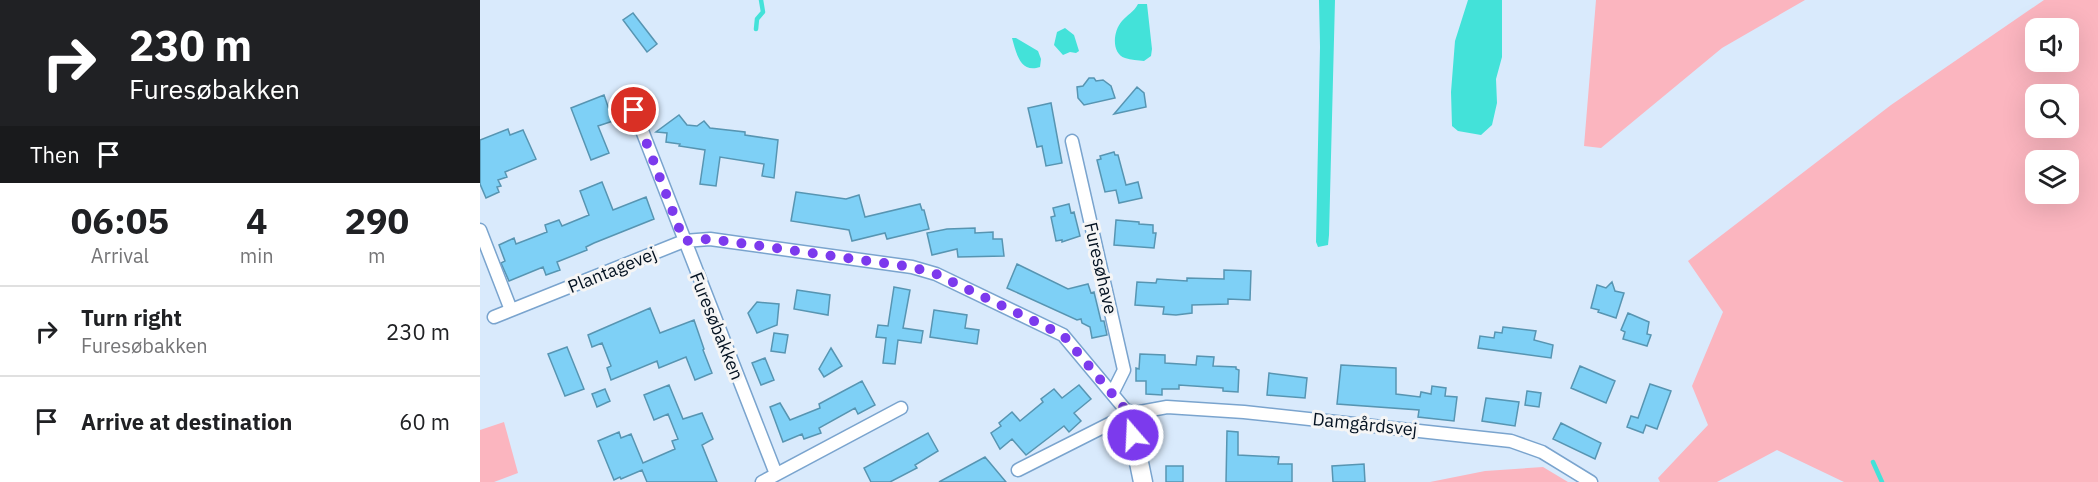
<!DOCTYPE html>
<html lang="en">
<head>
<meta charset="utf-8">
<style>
  :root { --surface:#fff; --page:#f6f6f6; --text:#202124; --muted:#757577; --line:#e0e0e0 }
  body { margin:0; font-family:"IBM Plex Sans",sans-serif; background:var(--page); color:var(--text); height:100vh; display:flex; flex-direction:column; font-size:22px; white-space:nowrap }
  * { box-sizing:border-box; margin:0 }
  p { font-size:20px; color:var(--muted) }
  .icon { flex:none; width:33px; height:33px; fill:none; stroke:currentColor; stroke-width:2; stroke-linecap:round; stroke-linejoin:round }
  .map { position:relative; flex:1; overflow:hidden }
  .sheet { display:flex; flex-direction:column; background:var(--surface); width:480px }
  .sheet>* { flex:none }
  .top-card { background:#202124; color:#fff; overflow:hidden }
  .buttons { position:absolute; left:1545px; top:18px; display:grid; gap:12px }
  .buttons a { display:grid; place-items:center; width:54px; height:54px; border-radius:12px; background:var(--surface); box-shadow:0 6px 24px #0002; font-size:30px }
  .pin { position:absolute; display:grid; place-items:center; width:51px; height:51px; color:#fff; margin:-26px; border:3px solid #fff; border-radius:50%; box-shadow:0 2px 6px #0007 }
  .me { position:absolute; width:66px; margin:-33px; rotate:341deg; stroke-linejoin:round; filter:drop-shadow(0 0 4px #0008) }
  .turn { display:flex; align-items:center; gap:21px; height:126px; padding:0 30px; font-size:27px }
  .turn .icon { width:78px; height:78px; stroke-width:2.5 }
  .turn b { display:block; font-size:42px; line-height:51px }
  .then { display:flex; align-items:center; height:57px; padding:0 30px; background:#0003; gap:12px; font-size:22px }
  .eta { display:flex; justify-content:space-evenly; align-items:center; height:102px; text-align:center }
  .eta b { font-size:36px; font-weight:800; line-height:42px }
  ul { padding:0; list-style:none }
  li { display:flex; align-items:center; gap:18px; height:90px; padding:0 30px; border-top:2px solid var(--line) }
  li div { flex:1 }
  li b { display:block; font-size:22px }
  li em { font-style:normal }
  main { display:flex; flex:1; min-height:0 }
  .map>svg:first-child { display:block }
  .green { fill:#fbb5bf; fill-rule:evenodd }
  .water { fill:#43e2d9 }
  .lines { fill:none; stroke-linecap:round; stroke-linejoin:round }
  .stream { stroke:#43e2d9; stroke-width:4.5 }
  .building { fill:#7ed0f6; stroke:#5795b2; stroke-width:1.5 }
  .street-casing { stroke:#7aa4ce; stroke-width:15 }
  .secondary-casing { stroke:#7aa4ce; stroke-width:21 }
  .street { stroke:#fff; stroke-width:12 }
  .secondary { stroke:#fff; stroke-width:18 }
  .route { stroke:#7c3aed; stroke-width:10; stroke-dasharray:0 18 }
  .labels { text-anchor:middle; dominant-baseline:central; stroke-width:6; stroke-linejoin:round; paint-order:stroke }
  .street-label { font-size:18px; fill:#041221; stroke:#f5f5f5 }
</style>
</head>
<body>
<main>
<section class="sheet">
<div class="top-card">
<div class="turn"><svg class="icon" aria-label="right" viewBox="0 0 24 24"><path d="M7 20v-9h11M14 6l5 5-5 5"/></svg><div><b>230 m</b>Furesøbakken</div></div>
<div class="then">Then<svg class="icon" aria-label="arrive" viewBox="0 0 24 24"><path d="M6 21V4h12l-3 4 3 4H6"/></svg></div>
</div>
<div class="eta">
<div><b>06:05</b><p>Arrival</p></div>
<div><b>4</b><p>min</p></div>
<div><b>290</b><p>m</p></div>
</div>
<ul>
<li><svg class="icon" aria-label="right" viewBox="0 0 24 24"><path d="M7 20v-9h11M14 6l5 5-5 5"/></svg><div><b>Turn right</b><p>Furesøbakken</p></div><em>230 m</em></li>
<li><svg class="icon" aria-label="arrive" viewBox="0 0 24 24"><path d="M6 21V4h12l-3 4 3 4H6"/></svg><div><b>Arrive at destination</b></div><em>60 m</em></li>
</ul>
</section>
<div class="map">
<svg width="1618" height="482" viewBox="0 0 1618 482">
  <rect width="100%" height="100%" fill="#d9eafc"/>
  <path class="green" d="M1116,0H1325L1242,48L1121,148L1104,146Z
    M1564,0H1618V482H1364L1297,450L1237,482H1180L1178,478L1228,425L1212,386L1243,312L1208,261L1411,105ZM1588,28V62H1556V28ZM1588,94V128H1556V94ZM1588,160V194H1556V160Z
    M24,422L38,473L14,482H0V430Z
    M1063,467L1088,482H950L1005,471Z"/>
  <path class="water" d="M839,0H855L849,235L848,245L838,247L836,242L840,47Z
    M988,0H1022V57L1016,79L1017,103L1012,125L1001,135L978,131L972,126L971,92L975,41Z
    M658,4H667L672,49L671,56L664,61C658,60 651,60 645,58C631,53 633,31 642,21C647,15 654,12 658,4Z
    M585,28L594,35L599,51L596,53L590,52L583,55L574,45L577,32Z
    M532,38H536L558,51L561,59L560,67C540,74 536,52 532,38Z"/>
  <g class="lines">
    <path class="stream" d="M276,29L277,19L283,12L281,0
      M1393,462L1402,482"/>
  </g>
  <path class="building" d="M153,13L177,44L167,52L143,20Z
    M609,78H614L616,81L623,80L631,86L635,98L604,105L598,98L597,87L603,86Z
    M657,87L664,93L666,107L634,114Z
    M124,95L133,121L118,126L129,153L111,160L91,108Z
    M571,103L582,163L566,166L562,146L557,147L548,108Z
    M199,115L207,125L217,126L224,121L230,128L265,132V135L298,140L294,178L282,176L284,164L240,157L236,186L220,184L225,150L199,146L200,144L186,142L187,133L176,132Z
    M28,129L30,135L43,130L56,159L25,172L27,177L18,180L21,186L17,187L19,192L6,198L0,184V140Z
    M634,152L635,155H638L646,185L658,182L662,198L639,203L636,190L625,192L617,160L621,159L620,156Z
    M122,182L133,210L166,197L174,219L114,243L106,247L107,250L77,262L80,270L66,275L63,267L29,281L21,263L25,261L19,245L34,238L36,244L67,232L65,225L79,220L82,226L109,215L100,191Z
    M316,192L366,199L379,195L385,217L440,204L442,210H444L449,229L407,239L405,233L372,241L369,230L311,221Z
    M589,204L591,213L594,212L600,236L582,242V240L576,241L571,217L575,216L573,208Z
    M636,220L659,222V224L673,225V233H676L674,248L634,245Z
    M495,228V233L513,232V239H522L524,256L478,257L477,249L452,255L447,233L467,229Z
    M537,264L588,289L608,284L611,293L614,292L621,321H624L627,335L612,338L610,327L602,323L601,319L597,320L527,288Z
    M744,270L771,271L770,300L748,299V304L712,305V313L696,315L683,314L684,307L655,305L657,282L676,283L677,279L707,281V278L744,279Z
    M1132,282L1135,291L1144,293L1136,318L1118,312L1119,310L1111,308L1117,285L1126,288Z
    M414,287L430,290L423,328L443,331L441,343L418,340L415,364L403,363L406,338L396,337L398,325L408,326Z
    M317,290L350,295L348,315L314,309Z
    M277,302L299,304L297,325L277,333L268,313Z
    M170,308L180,333L214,320L224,349L223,350L232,373L215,380L206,357L179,368L177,361L131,380L127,368L131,366L122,343L112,347L108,335Z
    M454,310L487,315L485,328L499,330L497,344L450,337Z
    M1148,313L1169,322L1167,334L1171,335L1167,346L1143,339L1145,332L1141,330Z
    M1023,327L1056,331L1054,340L1073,345L1071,358L998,348L1000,336L1014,338L1015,332L1022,333Z
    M294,333L308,335L305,353L291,351Z
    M87,347L104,389L85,396L68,354Z
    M351,348L362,366L344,377L339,369Z
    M660,354L685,355V363L716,365L717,356L734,357L733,366L756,367V369L759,370L758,392L743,391V388L699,385V389H682V395L666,394V381H656V368L659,369Z
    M285,358L294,380L281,385L272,363Z
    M861,365L916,368V394L940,397L941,392L951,394L952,386L966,388L965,396L977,397L974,421L938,417L939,410L857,404Z
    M1100,366L1135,381L1126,403L1091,388Z
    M789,373L827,378L825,398L787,395Z
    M382,381L395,405L378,414L375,408L339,428L341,433L324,439L322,434L303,442L290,407L300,403L310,420L340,408L339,404Z
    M1170,384L1191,391L1177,429L1166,425L1163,433L1147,427L1151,416L1158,418Z
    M189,385L203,419L222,413L233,439L222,445L237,482H167L162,470L141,479L140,477L134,480L118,441L139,432L141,438L151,434L163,463L195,449L192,441L198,439L188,414L174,420L164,395Z
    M599,385L611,399L594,413L601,421L589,432L584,426L546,455L532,439L520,449L511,433L521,426L519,423L532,412L540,421L563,402L561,399L574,389L582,398Z
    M125,389L130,401L117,407L112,394Z
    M1047,391L1061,393L1059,407L1045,405Z
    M1006,398L1039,402L1035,426L1002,421Z
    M1081,423L1121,443L1115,459L1073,439Z
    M747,431L758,432V455L799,457L798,464H812V482H746Z
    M448,433L458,451L435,465L437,468L410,482H391L384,468Z
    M505,457L526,482H459Z
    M884,464L885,482H853L852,466Z
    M686,466H703V482H686Z"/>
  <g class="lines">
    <defs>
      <path id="street" d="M154,110L296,474
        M592,141L644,370L633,392
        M0,230L31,310
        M14,317L204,241L230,239L432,267L456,274L583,335L649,414
        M538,470L649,414L687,407L764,412L1031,441L1062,452L1111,482
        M282,482L421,408"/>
      <path id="secondary" d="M649,414L663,482"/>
    </defs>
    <use href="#street" class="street-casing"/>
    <use href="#secondary" class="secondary-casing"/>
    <use href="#street" class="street"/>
    <use href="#secondary" class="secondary"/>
  </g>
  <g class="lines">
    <path class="route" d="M154,110L204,241L230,239L432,267L456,274L583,335L649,414L653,435"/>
  </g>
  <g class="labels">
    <g class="street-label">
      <text transform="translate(621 268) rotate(77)">Furesøhave</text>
      <text transform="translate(132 270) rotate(-22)">Plantagevej</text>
      <text transform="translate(237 326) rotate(68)">Furesøbakken</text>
      <text transform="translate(885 424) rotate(6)">Damgårdsvej</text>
    </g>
  </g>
</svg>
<div class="buttons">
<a><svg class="icon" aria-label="sound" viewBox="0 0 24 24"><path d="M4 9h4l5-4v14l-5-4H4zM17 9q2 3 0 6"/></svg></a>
<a><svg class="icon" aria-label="search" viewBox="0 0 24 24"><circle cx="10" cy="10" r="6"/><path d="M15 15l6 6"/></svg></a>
<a><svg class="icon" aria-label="layers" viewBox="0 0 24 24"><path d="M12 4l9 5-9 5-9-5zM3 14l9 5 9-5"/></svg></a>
</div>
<div class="pin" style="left:154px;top:110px;background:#d93025"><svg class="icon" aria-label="arrive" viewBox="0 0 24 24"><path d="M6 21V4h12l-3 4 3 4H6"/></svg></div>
<svg class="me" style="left:653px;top:435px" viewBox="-20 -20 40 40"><circle r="17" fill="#7c3aed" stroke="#fff" stroke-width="3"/><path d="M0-11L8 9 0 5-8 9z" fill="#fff"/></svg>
</div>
</main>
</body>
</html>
